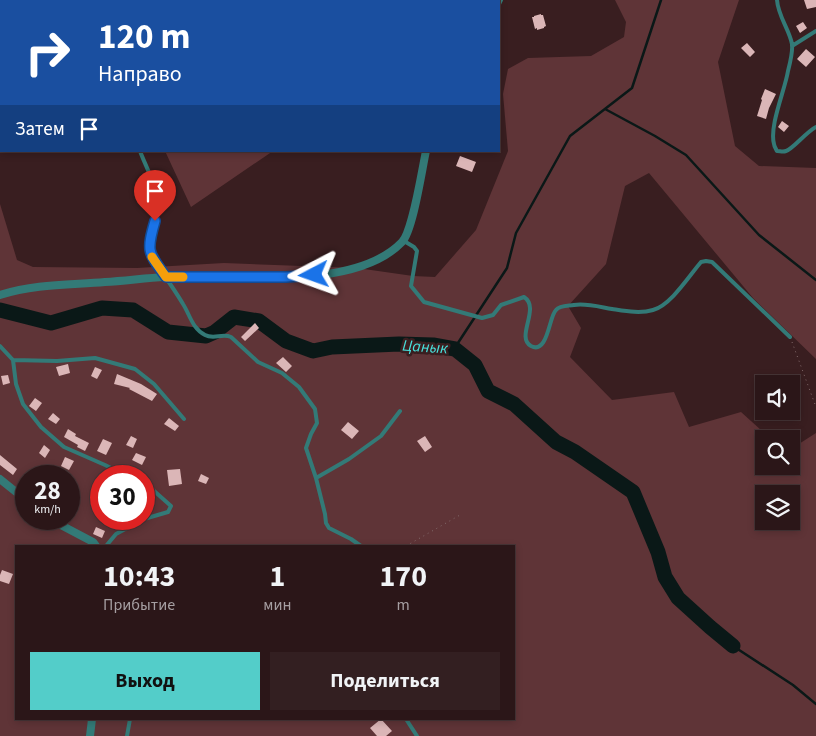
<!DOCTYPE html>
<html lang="ru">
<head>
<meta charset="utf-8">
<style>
  :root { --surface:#2b1618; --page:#331f21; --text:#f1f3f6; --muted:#a69fa2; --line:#473537; --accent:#53cdc9 }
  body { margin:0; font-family:"Source Sans 3",sans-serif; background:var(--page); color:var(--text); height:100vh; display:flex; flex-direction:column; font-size:19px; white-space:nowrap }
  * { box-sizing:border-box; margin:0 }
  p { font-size:16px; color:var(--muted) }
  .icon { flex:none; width:28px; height:28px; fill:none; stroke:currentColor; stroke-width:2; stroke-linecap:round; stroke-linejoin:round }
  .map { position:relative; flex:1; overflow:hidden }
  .side { position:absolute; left:15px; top:545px; width:500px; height:175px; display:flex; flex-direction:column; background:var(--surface); border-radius:0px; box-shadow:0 2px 8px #0003,0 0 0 1px var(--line) }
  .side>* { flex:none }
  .banner { position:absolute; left:0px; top:0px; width:500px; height:152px; box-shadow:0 2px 8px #0003,0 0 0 1px var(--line); background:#1a4fa0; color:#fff; overflow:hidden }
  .buttons { position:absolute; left:755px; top:375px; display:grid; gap:10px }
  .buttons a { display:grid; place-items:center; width:45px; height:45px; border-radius:0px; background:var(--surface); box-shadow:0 2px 8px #0003,0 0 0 1px var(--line); font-size:25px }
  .speed { position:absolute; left:15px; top:465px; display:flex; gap:10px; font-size:25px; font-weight:700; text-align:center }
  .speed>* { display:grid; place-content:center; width:65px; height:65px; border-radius:50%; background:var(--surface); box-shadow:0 2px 8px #0003,0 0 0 1px var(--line); line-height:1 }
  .speed small { font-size:12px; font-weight:400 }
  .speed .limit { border:8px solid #d22; background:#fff; color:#111 }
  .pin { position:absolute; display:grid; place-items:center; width:42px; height:42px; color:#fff; margin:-51px -21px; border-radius:50% 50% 50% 0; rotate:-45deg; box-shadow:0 0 5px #0007 }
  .pin .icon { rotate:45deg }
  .me { position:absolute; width:55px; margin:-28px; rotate:266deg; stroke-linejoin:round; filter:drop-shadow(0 0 4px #0008) }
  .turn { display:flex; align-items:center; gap:18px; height:105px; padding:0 15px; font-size:22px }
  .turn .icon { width:65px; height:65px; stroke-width:2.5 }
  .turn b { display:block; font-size:35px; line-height:42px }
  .then { display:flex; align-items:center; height:48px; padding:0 15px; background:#0003; gap:10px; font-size:19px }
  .eta { display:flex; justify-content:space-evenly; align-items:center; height:85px; text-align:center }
  .eta b { font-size:30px; font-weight:700; line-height:35px }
  .primary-button { display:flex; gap:10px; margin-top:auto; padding:10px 15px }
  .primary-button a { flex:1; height:58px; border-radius:0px; background:var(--accent); color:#111; font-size:20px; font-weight:700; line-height:58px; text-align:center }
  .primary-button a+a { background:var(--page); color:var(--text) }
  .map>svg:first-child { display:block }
  .green { fill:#5f3437; fill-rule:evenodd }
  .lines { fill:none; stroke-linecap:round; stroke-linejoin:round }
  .stream { stroke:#0a1817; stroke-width:2.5 }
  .river { stroke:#0a1817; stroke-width:15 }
  .building { fill:#dbb6b7 }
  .path { stroke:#836b6c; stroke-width:1; stroke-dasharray:1 4; stroke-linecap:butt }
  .service { stroke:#337a77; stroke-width:4 }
  .minor { stroke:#337a77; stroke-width:8 }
  .route-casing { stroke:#114b97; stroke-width:12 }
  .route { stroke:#1a73e8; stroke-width:9 }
  .slow { stroke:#f59e0b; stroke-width:9 }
  .labels { text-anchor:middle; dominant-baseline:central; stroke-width:5; stroke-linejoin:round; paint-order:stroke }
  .water-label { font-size:16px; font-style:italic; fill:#48e2dd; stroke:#391e20 }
</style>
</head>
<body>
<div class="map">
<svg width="816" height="736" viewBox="0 0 816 736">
  <rect width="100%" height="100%" fill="#391e20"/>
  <path class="green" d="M145,0H275V1H145Z
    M615,0H739L718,62L735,146L759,166L816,168V359L753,298L649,173L625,186L606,264L568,306L581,328L570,357L612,400L674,392L689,427L741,412L771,439H764V466H791V449L816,433V736H0V204L17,260L33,267L137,268L224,263L357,268L413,276L435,277L476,230L508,151L503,94L508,69L528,58L591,56L624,37L626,22ZM26,476H69V519H26ZM101,476H144V519H101ZM764,494H791V521H764ZM16,546H514V719H16Z
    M165,151H273L191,207Z"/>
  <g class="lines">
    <path class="stream" d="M605,109L655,136L686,155L759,235L816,280
      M454,349L507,268L516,233L570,136L632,88L661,0
      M733,646L793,685L816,704"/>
    <path class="river" d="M0,310L51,323L102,308L133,310L168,332L206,336L215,332L234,317L259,321L286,341L313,351L332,347L399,344L433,345L455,349L475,365L488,391L514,404L556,442L575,452L633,492L658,552L665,577L678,598L710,627L733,646"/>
  </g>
  <path class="building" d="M804,0H816V7L807,9Z
    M541,14V15H543L546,26L544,27V28L537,30V28L535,29L532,17H534V16Z
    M803,22L807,28L800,33L796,26Z
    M747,43L755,52L750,57L741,48Z
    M806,49L815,57L806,67L797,59Z
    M765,89L776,94L769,108L766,119L757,116L762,100L761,99Z
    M782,121L789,126L784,132L778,127Z
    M460,156L476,162L472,172L456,166Z
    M255,323L259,328L245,341L241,337Z
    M283,357L292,366L286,372L276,363Z
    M68,364L70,373L59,376L56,367Z
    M95,367L102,370L97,379L91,376Z
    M117,374L141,384L157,394L152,401L129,389L130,388L114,384Z
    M8,375L10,383L3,385L1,376Z
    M35,398L42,403L36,411L29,406Z
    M53,413L60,419L56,424L48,419Z
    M169,418L179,426L175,431L164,424Z
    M348,422L359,431L352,439L341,430Z
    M68,429L76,434L75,436L89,443L85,451L77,447L78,445L64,437Z
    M131,436L137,439L133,448L126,445Z
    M425,436L432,447L425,452L417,441Z
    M103,439L112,443L106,455L97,451Z
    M44,445L50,450L45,458L39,453Z
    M136,453L146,457L142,465L132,460Z
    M0,455L17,469L13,475L0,465Z
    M65,457L74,461L69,470L61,466Z
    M180,469L182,484L169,486L167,470Z
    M201,474L209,478L206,484L198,481Z
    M96,527L105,531L102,538L93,534Z
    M2,570L13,574L9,584L0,581V575Z
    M381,719L392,731L386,736H377L370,728Z"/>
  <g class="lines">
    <path class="path" d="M792,342L816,407
      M406,546L460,515"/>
    <path class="service" d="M777,0C778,16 789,29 792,44C793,52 790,63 788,71C785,90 769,126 774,144C774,146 776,149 777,151C780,151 783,152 786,151C793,149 806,132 816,127
      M131,1V0
      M499,4L501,0
      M792,46L816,31
      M140,151C145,165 160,193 159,208C156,225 148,236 150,255C161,271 173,287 183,304C190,315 192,328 205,335C214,340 222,333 231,337L258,362L282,373L299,387L315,409L317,423L311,434L306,448L316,478L325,514L326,523L329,528L351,539L361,546
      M404,241L414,247L417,251L411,286L424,302L482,318L493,315L501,305L524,297C541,308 515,337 531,346C548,355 549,316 556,310C560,305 568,306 574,305C586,303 600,307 612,309C625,311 640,314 653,310C671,305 689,276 701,262L706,261L712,262L790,337
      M0,346L13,360L16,384L23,404L41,427L64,447L105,465L127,476
      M13,360L57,361L95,358L135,369L154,384L184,419
      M316,478L349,459L381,436L400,411
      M106,546L116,534L144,519L168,512L171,506L153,490L144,485
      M406,719L417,736
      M127,736L130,719"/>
    <path class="minor" d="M447,0L449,1
      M0,295C35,284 69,285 105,282C125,281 145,278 165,277C231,274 353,293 402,242C413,231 422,169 426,151
      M0,479L26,500
      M51,519L57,523L93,542L96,546
      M90,736L92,719"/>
  </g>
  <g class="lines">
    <defs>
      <path id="route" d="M155,221C146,252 148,252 166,277H286L314,275"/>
    </defs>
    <use href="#route" class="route-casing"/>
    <use href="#route" class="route"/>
    <path class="slow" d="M152,257L166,277H183"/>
  </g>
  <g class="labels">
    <g class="water-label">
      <text transform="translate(425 347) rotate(4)">Цанык</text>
    </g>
  </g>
</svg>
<div class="buttons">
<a><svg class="icon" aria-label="sound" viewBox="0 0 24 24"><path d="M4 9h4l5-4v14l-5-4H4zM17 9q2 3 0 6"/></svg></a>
<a><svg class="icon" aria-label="search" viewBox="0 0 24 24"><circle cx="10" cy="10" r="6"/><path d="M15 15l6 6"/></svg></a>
<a><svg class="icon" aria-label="layers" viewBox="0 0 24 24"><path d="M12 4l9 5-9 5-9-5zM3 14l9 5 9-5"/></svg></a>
</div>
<div class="speed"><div>28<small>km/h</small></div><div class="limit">30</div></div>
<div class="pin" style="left:155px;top:221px;background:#d93025"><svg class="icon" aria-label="arrive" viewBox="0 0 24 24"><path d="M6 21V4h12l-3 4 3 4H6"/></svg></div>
<svg class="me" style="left:314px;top:275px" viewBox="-20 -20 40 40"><path d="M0-17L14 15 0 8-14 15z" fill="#1a73e8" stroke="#fff" stroke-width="4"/></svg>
<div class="banner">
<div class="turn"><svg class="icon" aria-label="right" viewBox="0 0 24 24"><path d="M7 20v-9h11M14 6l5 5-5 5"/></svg><div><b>120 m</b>Направо</div></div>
<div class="then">Затем<svg class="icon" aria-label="arrive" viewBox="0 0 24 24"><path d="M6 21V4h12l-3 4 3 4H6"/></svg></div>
</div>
<section class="side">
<div class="eta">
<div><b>10:43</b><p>Прибытие</p></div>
<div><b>1</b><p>мин</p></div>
<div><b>170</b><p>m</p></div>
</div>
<div class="primary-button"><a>Выход</a><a>Поделиться</a></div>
</section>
</div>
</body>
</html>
